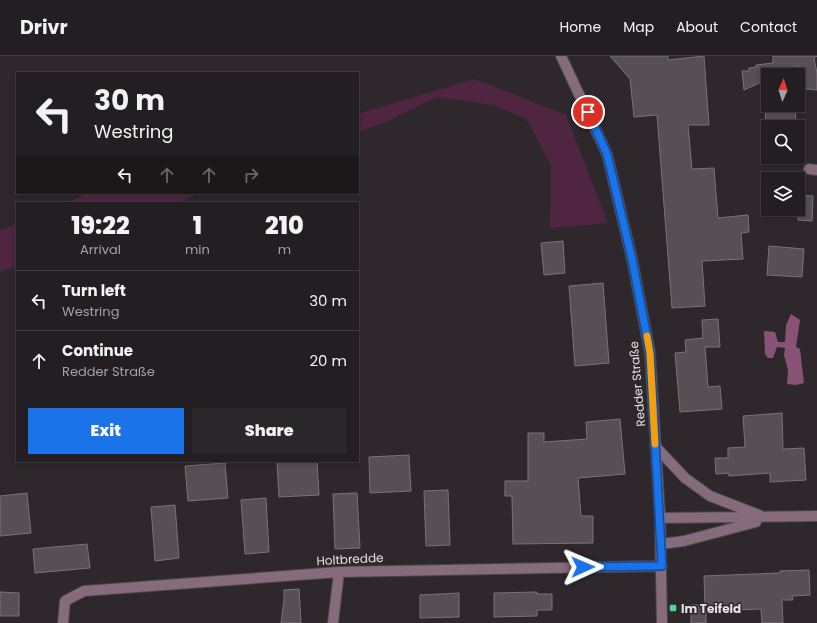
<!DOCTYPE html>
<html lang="en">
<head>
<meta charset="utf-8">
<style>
  :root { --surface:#221e21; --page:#2a272a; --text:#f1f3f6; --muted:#a2a2a5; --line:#3f3c3f; --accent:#1a73e8 }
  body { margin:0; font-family:Poppins,sans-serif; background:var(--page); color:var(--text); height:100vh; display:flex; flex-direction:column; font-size:15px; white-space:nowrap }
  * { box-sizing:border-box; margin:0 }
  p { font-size:13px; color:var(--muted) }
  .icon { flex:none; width:22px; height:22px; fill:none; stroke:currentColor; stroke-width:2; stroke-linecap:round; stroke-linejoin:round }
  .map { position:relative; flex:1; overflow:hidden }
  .drawer { position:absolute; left:16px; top:146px; width:343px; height:260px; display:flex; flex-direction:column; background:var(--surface); border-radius:0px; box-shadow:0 2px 6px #0003,0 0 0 1px var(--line) }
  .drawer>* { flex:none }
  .banner { position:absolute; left:16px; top:16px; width:343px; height:122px; border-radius:0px; box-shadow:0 2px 6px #0003,0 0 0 1px var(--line); background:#221e21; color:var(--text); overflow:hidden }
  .needle { width:26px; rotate:3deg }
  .controls { position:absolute; left:761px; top:12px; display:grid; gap:8px }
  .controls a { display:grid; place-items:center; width:44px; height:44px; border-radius:0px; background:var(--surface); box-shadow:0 2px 6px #0003,0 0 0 1px var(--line); font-size:20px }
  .pin { position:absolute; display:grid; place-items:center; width:34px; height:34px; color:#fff; margin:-17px; border:2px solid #fff; border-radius:50%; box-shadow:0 1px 4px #0007 }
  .me { position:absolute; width:44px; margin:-22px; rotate:89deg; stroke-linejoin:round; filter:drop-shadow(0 0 3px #0008) }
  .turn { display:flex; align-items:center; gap:14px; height:84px; padding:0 12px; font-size:18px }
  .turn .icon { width:52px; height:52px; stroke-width:2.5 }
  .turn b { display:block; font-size:28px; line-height:34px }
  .lanes { display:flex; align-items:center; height:38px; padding:0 12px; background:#0003; justify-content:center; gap:20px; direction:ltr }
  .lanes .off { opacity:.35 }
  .eta { display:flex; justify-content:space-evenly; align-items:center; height:68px; text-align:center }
  .eta b { font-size:24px; font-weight:800; line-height:28px }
  .button { display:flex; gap:8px; margin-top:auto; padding:8px 12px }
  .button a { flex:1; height:46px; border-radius:0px; background:var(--accent); color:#fff; font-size:16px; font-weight:800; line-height:46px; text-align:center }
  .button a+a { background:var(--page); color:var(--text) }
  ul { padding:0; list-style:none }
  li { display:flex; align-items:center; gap:12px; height:60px; padding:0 12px; border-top:1px solid var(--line) }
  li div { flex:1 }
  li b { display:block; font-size:15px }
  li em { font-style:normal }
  header { display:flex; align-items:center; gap:24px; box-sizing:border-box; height:56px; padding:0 20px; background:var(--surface); border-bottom:1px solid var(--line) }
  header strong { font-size:19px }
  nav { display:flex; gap:22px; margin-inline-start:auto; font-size:14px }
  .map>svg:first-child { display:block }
  .green { fill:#4f2542 }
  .water { fill:#885277 }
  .building { fill:#564f53; stroke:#7a7277 }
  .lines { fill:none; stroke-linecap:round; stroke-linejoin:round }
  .minor-casing { stroke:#4b4649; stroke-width:12 }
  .minor { stroke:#856b7c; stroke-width:10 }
  .route-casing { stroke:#114b97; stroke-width:10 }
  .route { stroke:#1a73e8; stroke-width:7 }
  .slow { stroke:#f59e0b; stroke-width:7 }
  .poi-dot { fill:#52d397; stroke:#2e282c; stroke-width:1.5 }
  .labels { text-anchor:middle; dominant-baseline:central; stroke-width:3; stroke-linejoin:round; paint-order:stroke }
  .street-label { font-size:12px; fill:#e5e1e3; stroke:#2e282c }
  .poi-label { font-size:12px; font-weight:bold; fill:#e5e1e3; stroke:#2e282c; text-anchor:start }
</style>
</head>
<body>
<header>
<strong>Drivr</strong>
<nav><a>Home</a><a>Map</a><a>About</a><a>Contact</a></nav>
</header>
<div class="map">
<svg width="817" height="567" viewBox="0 0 817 567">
  <rect width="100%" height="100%" fill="#2e282c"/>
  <path class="green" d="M475,23L566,59L608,167L550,172L551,109L526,63L493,49L437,41L388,65L358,76V58Z
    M88,137H201L176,147H65Z
    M17,167V209L0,216V175Z"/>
  <path class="water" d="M791,258L800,264L796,291L800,293L804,327L796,329L787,328L788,314L784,299L785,292L777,291L773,302H768L765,298L764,275L775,276L778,286H785L786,269Z"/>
  <path class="building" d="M610,0H668V4L704,0L709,69H688L692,113L714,112L718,162L748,159L749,176L741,177L743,203L702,205L705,250L672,252L657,59L634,61L630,23Z
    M773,0H817L814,2L817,17V34L798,32V9L776,19H768V23L744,34L742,15H749V12L756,11V9L773,7Z
    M766,49H796L795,71H765Z
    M798,139L813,140L812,165L798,164Z
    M563,185L565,217L544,219L541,187Z
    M769,190L804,193L802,221L767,219Z
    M603,227L609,307L575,310L569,230Z
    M718,263L720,291H705L708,331L720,330L722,353L680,356L675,297L686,296L685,284L703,282L702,264Z
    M782,357L783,393L804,392L806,424L770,426V417L729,420V417L716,418L715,402H728V392L745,391L743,360Z
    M620,363L625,418L578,422L581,460H593V487L513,488L512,440H505V425H528V377H544V386L587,383L586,366Z
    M409,399L411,435L370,437L369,401Z
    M317,405L319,439L279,441L277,406Z
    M225,407L228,442L188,445L185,410Z
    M448,434L450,489L426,490L424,435Z
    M27,437L31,477L0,480V440Z
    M357,437L360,492L335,493L333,438Z
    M266,442L269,496L245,498L241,444Z
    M175,449L179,502L155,505L151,451Z
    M87,488L90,512L35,517L33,493Z
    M809,514L810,539L792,540L793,544H782L783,567H762L761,553L706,555V567H691V549H705L704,520L780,517V515Z
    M299,533L301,567H281L284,544V534Z
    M0,536L19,537V560H0Z
    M537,536V538H552V554H537V560L494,561V537Z
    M459,537V561L420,562V539Z"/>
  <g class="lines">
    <defs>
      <path id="minor" d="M561,0L607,98L632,203L650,297L660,462L662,567
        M809,113L817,114
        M655,390L685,422L710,440L759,459
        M660,462L817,460
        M661,488L684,485L756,466
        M63,567L65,545L84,535L339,516L662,510
        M333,567L339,516"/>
    </defs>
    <use href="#minor" class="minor-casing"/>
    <use href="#minor" class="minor"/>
  </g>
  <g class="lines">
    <defs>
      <path id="route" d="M583,511L662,510L650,297L632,203L607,98L588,56"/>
    </defs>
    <use href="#route" class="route-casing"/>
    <use href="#route" class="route"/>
    <path class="slow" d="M647,280L650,297L655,388"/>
  </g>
  <rect class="poi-dot" x="669" y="548" width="8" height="8" rx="2"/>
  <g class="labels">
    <g class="street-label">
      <text transform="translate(637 328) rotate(-95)">Redder Straße</text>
      <text transform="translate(350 503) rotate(-3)">Holtbredde</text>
    </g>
    <g class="poi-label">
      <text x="681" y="552">Im Teifeld</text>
    </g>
  </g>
</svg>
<div class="controls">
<a><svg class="needle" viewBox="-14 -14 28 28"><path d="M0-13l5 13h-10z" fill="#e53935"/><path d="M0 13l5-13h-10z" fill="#a2a2a5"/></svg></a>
<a><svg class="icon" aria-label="search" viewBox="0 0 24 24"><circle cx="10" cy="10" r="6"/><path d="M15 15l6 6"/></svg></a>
<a><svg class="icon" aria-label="layers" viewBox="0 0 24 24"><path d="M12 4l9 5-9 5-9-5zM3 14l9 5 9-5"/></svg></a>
</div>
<div class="pin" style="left:588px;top:56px;background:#d93025"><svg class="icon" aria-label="arrive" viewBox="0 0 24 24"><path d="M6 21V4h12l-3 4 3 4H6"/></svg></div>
<svg class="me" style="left:583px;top:511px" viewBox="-20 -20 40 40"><path d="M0-17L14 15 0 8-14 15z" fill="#1a73e8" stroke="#fff" stroke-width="4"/></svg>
<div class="banner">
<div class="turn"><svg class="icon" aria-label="left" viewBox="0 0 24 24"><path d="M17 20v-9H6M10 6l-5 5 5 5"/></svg><div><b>30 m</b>Westring</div></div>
<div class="lanes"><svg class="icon" aria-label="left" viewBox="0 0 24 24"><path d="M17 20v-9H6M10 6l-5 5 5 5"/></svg><svg class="icon off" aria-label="ahead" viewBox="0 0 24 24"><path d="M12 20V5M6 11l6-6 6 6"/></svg><svg class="icon off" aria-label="ahead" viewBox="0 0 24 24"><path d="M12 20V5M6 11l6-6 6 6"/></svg><svg class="icon off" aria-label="right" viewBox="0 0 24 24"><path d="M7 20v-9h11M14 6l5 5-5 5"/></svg></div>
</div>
<section class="drawer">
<div class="eta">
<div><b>19:22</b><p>Arrival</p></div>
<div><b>1</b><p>min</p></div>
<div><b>210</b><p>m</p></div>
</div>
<ul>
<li><svg class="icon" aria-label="left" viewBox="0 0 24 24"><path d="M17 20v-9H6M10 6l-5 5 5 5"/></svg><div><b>Turn left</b><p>Westring</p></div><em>30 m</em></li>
<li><svg class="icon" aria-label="ahead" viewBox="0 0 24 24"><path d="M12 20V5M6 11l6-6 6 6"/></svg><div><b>Continue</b><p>Redder Straße</p></div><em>20 m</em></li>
</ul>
<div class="button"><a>Exit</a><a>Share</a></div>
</section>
</div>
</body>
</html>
